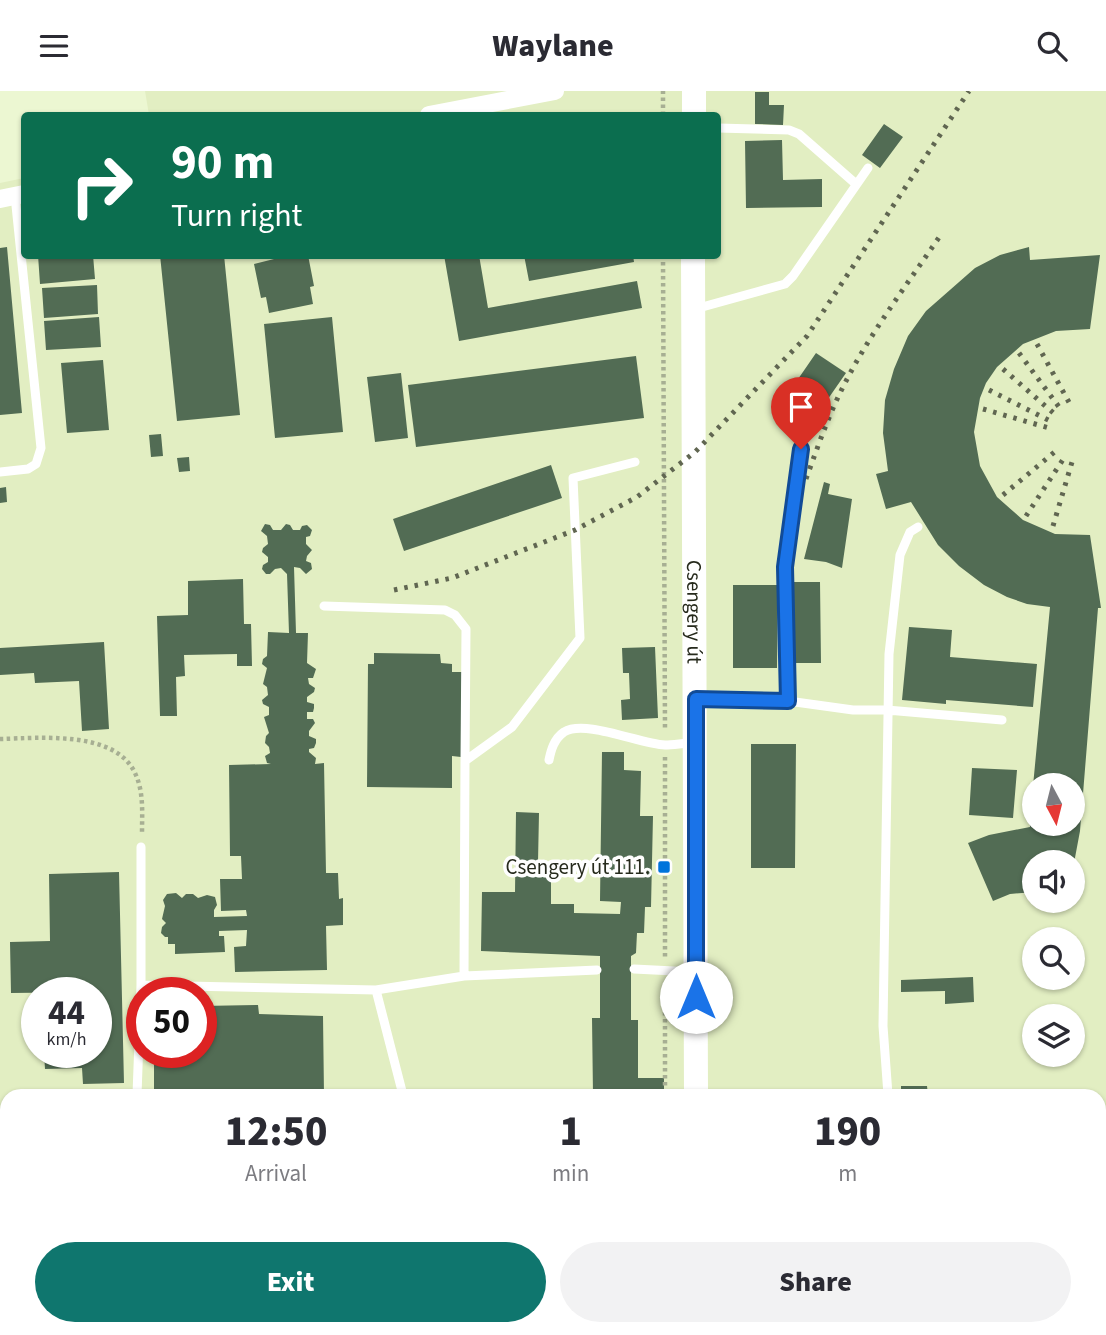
<!DOCTYPE html>
<html lang="en">
<head>
<meta charset="utf-8">
<style>
  :root { --surface:#fff; --page:#f2f2f3; --text:#2b2b33; --muted:#7c7c81; --accent:#0f766e }
  body { margin:0; font-family:"Source Sans 3",sans-serif; background:var(--page); color:var(--text); height:100vh; display:flex; flex-direction:column; font-size:26px; white-space:nowrap }
  * { box-sizing:border-box; margin:0 }
  p { font-size:23px; color:var(--muted) }
  .icon { flex:none; width:38px; height:38px; fill:none; stroke:currentColor; stroke-width:2; stroke-linecap:round; stroke-linejoin:round }
  .map { position:relative; flex:1; overflow:hidden }
  .panel { position:absolute; left:0px; top:998px; width:1106px; height:247px; display:flex; flex-direction:column; background:var(--surface); border-radius:21px 21px 0 0; box-shadow:0 2px 5px #0004 }
  .panel>* { flex:none }
  .top-card { position:absolute; left:21px; top:21px; width:700px; height:147px; border-radius:7px; box-shadow:0 2px 5px #0004; background:#0b6e4f; color:#fff; overflow:hidden }
  .needle { width:46px; rotate:173deg }
  .fabs { position:absolute; left:1022px; top:682px; display:grid; gap:14px }
  .fabs a { display:grid; place-items:center; width:63px; height:63px; border-radius:50%; background:var(--surface); box-shadow:0 2px 5px #0004; font-size:35px }
  .speed { position:absolute; left:21px; top:886px; display:flex; gap:14px; font-size:35px; font-weight:700; text-align:center }
  .speed>* { display:grid; place-content:center; width:91px; height:91px; border-radius:50%; background:var(--surface); box-shadow:0 2px 5px #0004; line-height:1 }
  .speed small { font-size:18px; font-weight:400 }
  .speed .limit { border:10px solid #d22; background:#fff; color:#111 }
  .pin { position:absolute; display:grid; place-items:center; width:60px; height:60px; color:#fff; margin:-72px -30px; border-radius:50% 50% 50% 0; rotate:-45deg; box-shadow:0 0 7px #0007 }
  .pin .icon { rotate:45deg }
  .me { position:absolute; width:77px; margin:-38px; rotate:0deg; stroke-linejoin:round; filter:drop-shadow(0 0 5px #0008) }
  .turn { display:flex; align-items:center; gap:24px; height:147px; padding:0 35px; font-size:32px }
  .turn .icon { width:91px; height:91px; stroke-width:2.5 }
  .turn b { display:block; font-size:49px; line-height:60px }
  .eta { display:flex; justify-content:space-evenly; align-items:center; height:119px; text-align:center }
  .eta b { font-size:42px; font-weight:800; line-height:49px }
  .primary-button { display:flex; gap:14px; margin-top:auto; padding:14px 35px }
  .primary-button a { flex:1; height:80px; border-radius:42px; background:var(--accent); color:#fff; font-size:28px; font-weight:800; line-height:80px; text-align:center }
  .primary-button a+a { background:var(--page); color:var(--text) }
  header { display:flex; justify-content:space-between; align-items:center; height:91px; padding:0 35px; background:var(--surface); font-size:32px; font-weight:800 }
  .map>svg:first-child { display:block }
  .built { fill:#e2eec2; fill-rule:evenodd }
  .building { fill:#526c54 }
  .lines { fill:none; stroke-linecap:round; stroke-linejoin:round }
  .path { stroke:#a7af93; stroke-width:4.5; stroke-dasharray:3.5 3.5; stroke-linecap:butt }
  .lane { stroke:#fff; stroke-width:9 }
  .street { stroke:#fff; stroke-width:18 }
  .secondary { stroke:#fff; stroke-width:24 }
  .rail { stroke:#606651; stroke-width:5; stroke-dasharray:3.5 7; stroke-linecap:butt }
  .route-casing { stroke:#114b97; stroke-width:18 }
  .route { stroke:#1a73e8; stroke-width:12 }
  .poi-dot { fill:#0074db; stroke:#fefefe; stroke-width:2.5 }
  .labels { text-anchor:middle; dominant-baseline:central; stroke-width:7; stroke-linejoin:round; paint-order:stroke }
  .street-label { font-size:21px; fill:#262a1c; stroke:#fefefe }
  .poi-label { font-size:21px; fill:#262a1c; stroke:#fefefe; text-anchor:end }
</style>
</head>
<body>
<header><svg class="icon" aria-label="menu" viewBox="0 0 24 24"><path d="M4 6h16M4 12h16M4 18h16"/></svg>Waylane<svg class="icon" aria-label="search" viewBox="0 0 24 24"><circle cx="10" cy="10" r="6"/><path d="M15 15l6 6"/></svg></header>
<div class="map">
<svg width="1106" height="1244" viewBox="0 0 1106 1244">
  <rect width="100%" height="100%" fill="#ecf7d2"/>
  <path class="built" d="M145,0H1106V1244H0V92L24,87V164H718V24H149ZM1034,695H1073V733H1034ZM1034,772H1073V810H1034ZM1034,849H1073V887H1034ZM37,901H96V961H37ZM142,901H201V961H142ZM1034,926H1073V964H1034ZM7,1004H1099V1237H7Z"/>
  <path class="building" d="M755,1H769V14H784L783,34L755,33Z
    M884,33L903,46L880,77L862,64Z
    M782,49L783,89L822,88V116L746,117L745,50Z
    M7,156L22,322L0,324V157Z
    M1029,156L1030,169L1100,164L1090,238L1056,240L1023,253L997,276L986,292L980,307L974,341L980,375L997,406L1023,429L1055,443L1090,444L1101,517H1098L1080,740L1074,772H1034V801L1010,803L993,810L968,752L989,744L1030,736L1032,706H1034V733H1073V695H1033L1050,516L1027,513L1007,506L984,494L959,475L938,454L911,411L886,418L876,383L888,380L883,342L885,309L894,278L908,245L926,220L975,177L1000,164Z
    M38,164H93L95,188L40,193Z
    M160,164H224L240,324L177,330Z
    M273,164H308L314,195L310,196L313,213L269,222L266,206L261,207L254,173L274,168Z
    M444,164H479L488,217L637,190L642,217L459,250Z
    M524,164H633L634,171L529,190Z
    M97,194L98,223L44,227L42,197Z
    M99,226L101,256L46,259L44,230Z
    M332,226L343,341L275,347L264,233Z
    M816,262L846,282L814,328L785,307Z
    M636,265L644,327L416,356L408,294Z
    M103,269L109,339L67,342L61,272Z
    M401,282L408,347L375,351L367,286Z
    M161,343L163,365L151,366L149,344Z
    M189,366L190,380L179,381L177,367Z
    M551,374L562,407L404,460L393,428Z
    M824,391L830,393L828,403L852,408L842,477L826,471L804,468Z
    M6,396L7,411L0,412V397Z
    M265,433L270,434L273,439H281L286,433L290,434L293,439H300L302,435L307,434L312,439L310,445L306,446V453L312,459L307,465L306,470L311,472L312,478L306,483L300,477L294,476L296,542H308L307,572L316,578L313,587H308L309,593L315,597L314,601L307,606V611L314,613V617L313,621H307V628H313L315,632L309,640V645L316,648V652L314,657L309,658V661L316,667L315,673L324,672L326,782H338L339,808L343,807V834L326,835L327,879L235,881L234,856L246,855L247,839L219,840V845H224L225,861L175,863V853H168V846H165L161,842L162,836L166,832L162,828L165,815L163,809L167,803L176,802L182,807L186,803H193L198,807L207,804L215,806L217,814L214,819V826L247,825L246,819L221,820L220,788H242L241,765H230L229,674L271,673L267,672L265,665L270,662L269,656L265,652L266,645L269,642L264,626L269,624V616L263,613L262,609L268,604L267,596L263,593L267,577L262,573L263,568L267,565L268,541L289,542L287,483L281,477L275,478L270,483H266L262,478L263,474L268,471V466L262,461L263,457L268,453L267,445L261,440Z
    M243,488L244,533H251L252,575H237V563L184,564L185,585L176,586L177,625H160L157,525L188,524V490Z
    M793,491H820L821,572H793Z
    M733,494H778L777,577H733Z
    M909,536L952,539L950,566L1037,573L1033,616L946,609V613L902,609Z
    M104,551L109,638L82,640L79,590L35,592L34,582L0,584V557Z
    M655,556L658,627L622,629L621,609L630,608L629,582H623L622,557Z
    M374,562L440,563L441,572L452,573V581H462L461,666L452,665V697L367,696L368,573H374Z
    M751,653H796L795,777H751Z
    M602,661H624V679L641,680L640,725H653L651,816H645L644,842H637L636,862L631,865V929H638V987H664V1004H593L592,927H600V865L481,860L482,801H515L516,721L539,722L538,771L551,772V813H574V822L620,823L621,811L600,810Z
    M972,677L1017,679L1013,727L969,724Z
    M119,781L124,992L83,993L82,977L45,978L44,961H96V901L11,902L10,851L50,850L49,783Z
    M973,886L974,911L945,913V900L901,901V889Z
    M258,914L259,923L323,925L324,1004H154V961H201V915Z
    M901,995H927L928,1004H901Z
    M456,1000H499V1004H456Z
    M0,1101H7V1141L0,1142Z
    M14,1237H74L75,1244H15Z
    M153,1237H327V1244L153,1241Z
    M354,1237H415V1244H354Z
    M494,1237H566V1244H494Z
    M599,1237H641V1244H599Z
    M939,1237H958L957,1244H938Z
    M980,1237H1022L1021,1244H1007Z"/>
  <g class="lines">
    <path class="path" d="M663,24V0
      M663,164L665,640
      M0,648C40,647 115,639 135,682C144,701 142,722 142,742
      M665,666V867
      M665,893V1004
      M666,1237V1244"/>
    <path class="lane" d="M718,37L789,39L799,43L856,93
      M695,218L785,193L793,185L868,77
      M0,381L28,378L36,373L41,357L15,105
      M324,515L445,519L455,524L466,538L465,670L512,636L580,547L573,387L635,371
      M697,608L788,610L853,619H887L1002,629
      M788,610L785,476L804,333
      M549,669C551,659 554,648 564,641C585,628 640,653 665,654C674,654 684,652 693,652
      M634,878L694,881
      M464,885L465,670
      M141,894L376,899L464,885L597,879
      M376,899L403,1004
      M137,1004L141,894V756
      M888,1004L883,935L889,563L900,464L910,441L918,436
      M440,1237V1244
      M132,1244V1237"/>
    <path class="street" d="M429,24L555,0
      M0,108L24,103"/>
    <g class="secondary">
      <path d="M694,24V0"/>
      <path id="s1" d="M693,164L696,1004"/>
      <path d="M697,1244V1237"/>
    </g>
    <path class="rail" d="M1037,253L1071,315
      M1019,262L1062,320
      M1003,278L1058,326
      M989,299L1054,332
      M983,318L1049,337
      M806,388C818,355 829,323 845,292C872,239 909,191 942,142
      M1003,404L1057,359
      M1026,425L1064,367
      M1053,435L1072,371
      M394,499L452,487L575,439L637,406L695,361L807,245L969,0"/>
  </g>
  <g class="lines">
    <defs>
      <path id="route" d="M696,906V608L788,610L785,476L801,358"/>
    </defs>
    <use href="#route" class="route-casing"/>
    <use href="#route" class="route"/>
  </g>
  <rect class="poi-dot" x="657" y="769" width="14" height="14" rx="3.5"/>
  <g class="labels">
    <g class="street-label">
      <text stroke="none"><textPath href="#s1" startOffset="357">Csengery út</textPath></text>
    </g>
    <g class="poi-label">
      <text x="650" y="776">Csengery út 111.</text>
    </g>
  </g>
</svg>
<div class="fabs">
<a><svg class="needle" viewBox="-14 -14 28 28"><path d="M0-13l5 13h-10z" fill="#e53935"/><path d="M0 13l5-13h-10z" fill="#7c7c81"/></svg></a>
<a><svg class="icon" aria-label="sound" viewBox="0 0 24 24"><path d="M4 9h4l5-4v14l-5-4H4zM17 9q2 3 0 6"/></svg></a>
<a><svg class="icon" aria-label="search" viewBox="0 0 24 24"><circle cx="10" cy="10" r="6"/><path d="M15 15l6 6"/></svg></a>
<a><svg class="icon" aria-label="layers" viewBox="0 0 24 24"><path d="M12 4l9 5-9 5-9-5zM3 14l9 5 9-5"/></svg></a>
</div>
<div class="speed"><div>44<small>km/h</small></div><div class="limit">50</div></div>
<div class="pin" style="left:801px;top:358px;background:#d93025"><svg class="icon" aria-label="arrive" viewBox="0 0 24 24"><path d="M6 21V4h12l-3 4 3 4H6"/></svg></div>
<svg class="me" style="left:696px;top:906px" viewBox="-20 -20 40 40"><circle r="19" fill="#fff"/><path d="M0-13L10 11 0 6-10 11z" fill="#1a73e8"/></svg>
<div class="top-card">
<div class="turn"><svg class="icon" aria-label="right" viewBox="0 0 24 24"><path d="M7 20v-9h11M14 6l5 5-5 5"/></svg><div><b>90 m</b>Turn right</div></div>
</div>
<section class="panel">
<div class="eta">
<div><b>12:50</b><p>Arrival</p></div>
<div><b>1</b><p>min</p></div>
<div><b>190</b><p>m</p></div>
</div>
<div class="primary-button"><a>Exit</a><a>Share</a></div>
</section>
</div>
</body>
</html>
